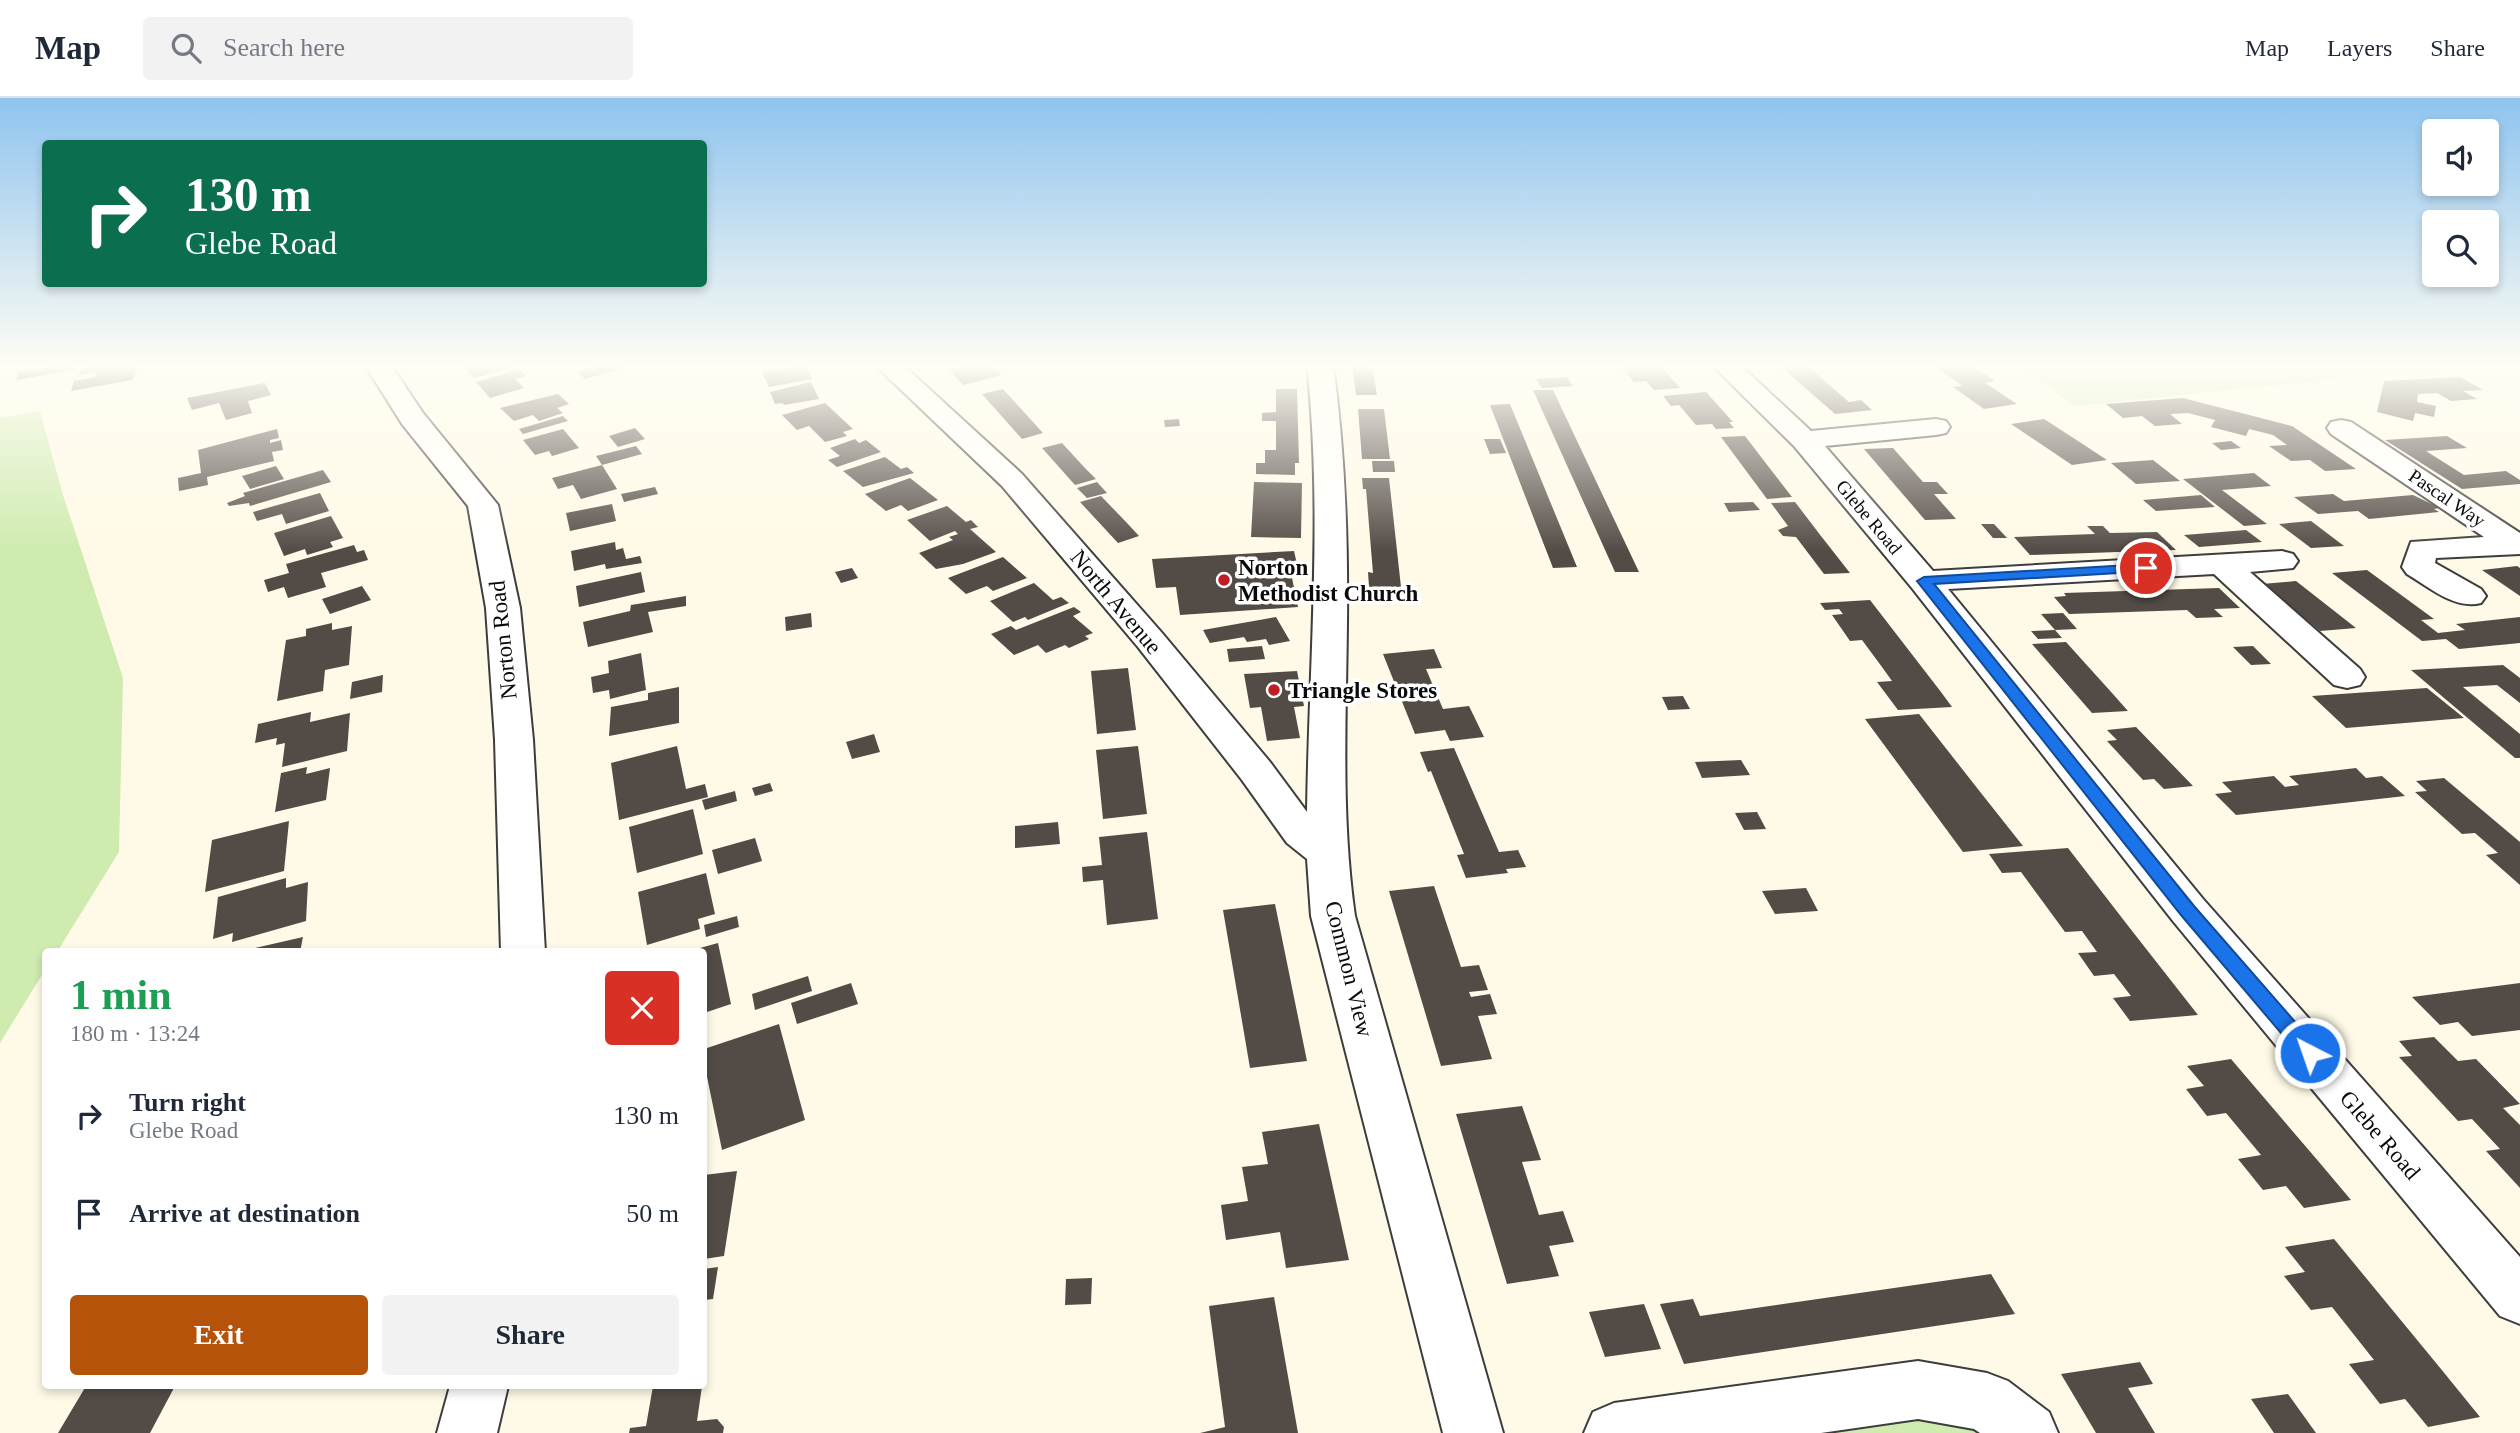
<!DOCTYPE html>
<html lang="en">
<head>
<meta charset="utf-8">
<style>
  :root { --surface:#fff; --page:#f2f2f3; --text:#1f2937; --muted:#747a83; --line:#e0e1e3; --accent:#b45309 }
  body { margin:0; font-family:"Times New Roman",serif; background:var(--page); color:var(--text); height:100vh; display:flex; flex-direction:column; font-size:26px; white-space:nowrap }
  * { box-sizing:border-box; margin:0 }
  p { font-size:23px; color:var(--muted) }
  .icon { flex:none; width:38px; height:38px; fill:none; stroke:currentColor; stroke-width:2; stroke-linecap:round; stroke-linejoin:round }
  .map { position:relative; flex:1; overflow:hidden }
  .panel { position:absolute; left:42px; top:850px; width:665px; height:441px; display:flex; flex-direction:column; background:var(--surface); border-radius:7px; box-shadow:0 4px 10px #0003 }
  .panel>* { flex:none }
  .top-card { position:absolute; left:42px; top:42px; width:665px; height:147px; border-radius:7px; box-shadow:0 4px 10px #0003; background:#0b6e4f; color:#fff; overflow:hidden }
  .controls { position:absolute; left:2422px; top:21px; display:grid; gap:14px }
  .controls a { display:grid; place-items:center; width:77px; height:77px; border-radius:7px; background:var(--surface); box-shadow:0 4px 10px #0003; font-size:35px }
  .pin { position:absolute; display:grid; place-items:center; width:60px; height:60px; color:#fff; margin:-30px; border:4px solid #fff; border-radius:50%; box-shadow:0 2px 7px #0007 }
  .me { position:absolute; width:77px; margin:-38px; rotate:319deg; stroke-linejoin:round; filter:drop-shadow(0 0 5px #0008) }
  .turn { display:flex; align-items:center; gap:24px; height:147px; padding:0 28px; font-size:32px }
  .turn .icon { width:91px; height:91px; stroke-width:2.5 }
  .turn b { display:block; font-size:49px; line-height:60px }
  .round { display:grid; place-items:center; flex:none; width:74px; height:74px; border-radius:7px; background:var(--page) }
  .overview { display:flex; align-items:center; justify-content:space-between; height:119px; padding:0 28px }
  h1 { font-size:42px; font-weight:700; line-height:52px; color:#1e9e55 }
  .action { display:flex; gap:14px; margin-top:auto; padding:14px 28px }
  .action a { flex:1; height:80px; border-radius:7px; background:var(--accent); color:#fff; font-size:28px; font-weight:700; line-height:80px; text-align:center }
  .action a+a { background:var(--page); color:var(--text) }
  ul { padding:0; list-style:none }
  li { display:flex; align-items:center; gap:21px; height:98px; padding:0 28px }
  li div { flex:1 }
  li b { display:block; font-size:26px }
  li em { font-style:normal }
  header { display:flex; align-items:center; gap:42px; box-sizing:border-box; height:98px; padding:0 35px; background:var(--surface); border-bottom:2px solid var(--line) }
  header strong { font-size:33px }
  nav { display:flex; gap:38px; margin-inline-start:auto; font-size:24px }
  .search { width:490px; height:63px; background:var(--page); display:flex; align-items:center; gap:18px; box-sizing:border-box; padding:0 24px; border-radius:7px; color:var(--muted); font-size:26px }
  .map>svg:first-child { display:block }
  .green { fill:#cfebb0 }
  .building { fill:#534b46 }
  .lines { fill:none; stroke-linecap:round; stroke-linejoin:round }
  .minor-casing { stroke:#3d3d3d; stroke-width:4 }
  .tertiary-casing { stroke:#3d3d3d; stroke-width:4 }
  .minor { fill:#fff; fill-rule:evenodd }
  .tertiary { fill:#fff; fill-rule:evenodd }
  .route { fill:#1a73e8; stroke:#114b97; stroke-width:2 }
  .poi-dot { fill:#c01c26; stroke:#fff; stroke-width:2.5 }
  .labels { text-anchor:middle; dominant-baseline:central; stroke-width:7; stroke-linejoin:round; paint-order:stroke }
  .far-street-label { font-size:19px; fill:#0a0a0a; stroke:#fff }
  .poi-label { font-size:23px; font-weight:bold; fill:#0a0a0a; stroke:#fff; text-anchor:start }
  .street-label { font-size:23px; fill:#0a0a0a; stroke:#fff }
</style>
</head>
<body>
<header>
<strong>Map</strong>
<div class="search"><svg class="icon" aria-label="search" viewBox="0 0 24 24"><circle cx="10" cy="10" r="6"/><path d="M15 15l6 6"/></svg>Search here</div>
<nav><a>Map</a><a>Layers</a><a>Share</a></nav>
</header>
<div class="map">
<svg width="2520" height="1335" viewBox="0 0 2520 1335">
  <rect width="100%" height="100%" fill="#fffae7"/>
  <path class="green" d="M2018,267H2443L2444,270L2075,308Z
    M40,313L63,397L123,580L119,754L57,854H46L45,872L0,945V320Z
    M1945,1314L1990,1335H1771Z"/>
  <path class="building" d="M63,267H76L74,272L16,282L19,274Z
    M98,267L122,269L140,267L132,282L71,293L74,283L95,279L97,274L79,277L81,270Z
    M463,267H511L514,269L474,280Z
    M601,267H631V268L585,281L577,274Z
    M805,267L812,281L769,289L762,274Z
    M963,267H992L1002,277L963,287L948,271Z
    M1352,267H1372L1377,297H1356Z
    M1620,267H1660L1680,290L1654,292L1646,283L1634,284Z
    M1779,267H1806L1849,304L1861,302L1872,312L1835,316Z
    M1933,267H1971L1995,283L1985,285L2017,306L1984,311L1953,289L1963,288Z
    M520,271L526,278L515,281L524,290L490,300L476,284Z
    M1567,279L1573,288L1542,290L1536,281Z
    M2460,279L2483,292L2463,293L2477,301L2451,303L2437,295L2418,296L2417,304L2436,308L2434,319L2415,315L2413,323L2377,314L2384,283Z
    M811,284L819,301L784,307L783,305L775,306L770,294Z
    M265,285L271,297L248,303L252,315L226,322L219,305L192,312L187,300Z
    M1003,291L1043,335L1022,341L982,296Z
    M1276,291H1297L1299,365H1295V377L1256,376V365H1265V352H1276V323H1262V315L1276,314Z
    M1533,292H1553L1639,474H1615Z
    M1706,294L1733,324H1729L1734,330L1716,331L1712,326L1696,327L1679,307L1671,308L1663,298Z
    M558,296L569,306L557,310L563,315L539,323L533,317L514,323L500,310Z
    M2183,300L2292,328L2356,371L2325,373L2310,362L2291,363L2269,348L2287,347L2273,337L2249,331L2246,338L2211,329L2215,322L2188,315L2170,316L2182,326L2155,328L2142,318L2123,320L2106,306Z
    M825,305L853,331L843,334L847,338L825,344L809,328L797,332L782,317Z
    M1510,306L1577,469L1553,470L1490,307Z
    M1358,311H1384L1390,361H1362Z
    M563,318L568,323L523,336L519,331Z
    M1179,321L1180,328L1165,329L1164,322Z
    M2044,321L2075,341L2107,362L2072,367L2011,326Z
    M635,330L645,341L618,349L609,338Z
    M277,331L279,340L270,342V345L281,342L283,352L272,354L274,363L207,379L208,387L179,393L178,380L201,375L198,352Z
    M563,331L579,350L552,358L549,353L535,357L523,342Z
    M1745,338L1768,368L1792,399L1767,401L1721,339Z
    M2447,338L2467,350L2426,353L2464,377L2506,373L2520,382V386L2462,391L2385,342Z
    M855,341L859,345L866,342L881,354L837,369L828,362L840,358L830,350Z
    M1484,341H1500L1506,355L1490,356Z
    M2231,343L2241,350L2221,352L2212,345Z
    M1062,345L1084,369L1096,381L1075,387L1042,350Z
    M636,348L642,356L602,367L617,391L581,401L573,387L558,391L552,380L602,367L596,358Z
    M1893,350L1923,384H1937L1948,396H1934L1956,421L1925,422L1864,351Z
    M885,359L901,371L907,369L914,375L863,389L843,373Z
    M2153,362L2180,383L2136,386L2111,365Z
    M1372,363H1394L1395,374H1373Z
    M276,368L284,381L250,391L242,378Z
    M323,372L331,384L250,408L249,405L229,408L227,405L245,398L243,395Z
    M2254,375L2271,388L2222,392L2267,426L2244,428L2183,381Z
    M910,380L938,402L908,413L901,407L886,413L865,396Z
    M1362,380H1389L1401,489H1369L1368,474L1373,475L1366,391H1363Z
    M1097,384L1107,395L1087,400L1077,390Z
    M1254,384L1302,385L1301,440L1251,439Z
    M655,389L658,396L624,404L621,396Z
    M320,395L329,413L286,426L282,416L257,423L253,414Z
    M2333,396L2344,403L2413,397L2440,410L2434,411L2439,414L2369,421L2358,413L2318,416L2294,399Z
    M2201,397L2215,409L2156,413L2143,402Z
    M1101,398L1127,425L1139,438L1118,445L1080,404Z
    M1753,404L1760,412L1729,414L1724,405Z
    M1795,404L1821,438L1850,475L1824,476L1796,439L1783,438L1778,432L1788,428L1771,405Z
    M612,406L616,423L570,433L566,415Z
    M947,408L966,424L971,422L978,429L970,431L996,454L963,466L936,471L919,455L953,442L949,439L958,436L955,433L930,443L907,422Z
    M331,418L343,440L330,444L333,449L307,457L305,451L284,458L274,435Z
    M2311,423L2344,448L2311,450L2279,426Z
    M1981,426H1994L2007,440H1993Z
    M2087,428H2103L2110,435L2157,434L2176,452L2030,457L2014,439L2095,436Z
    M2246,432L2262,444L2199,449L2184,437Z
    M615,444L616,452L623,450L626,461L640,458L642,465L606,471L605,466L574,473L571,453Z
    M354,447L357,454L364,452L368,462L321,475L326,489L288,500L284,489L268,494L264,482L289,475L286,466Z
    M1294,453L1299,475H1291L1298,509L1180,517L1176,489L1156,490L1152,461Z
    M1003,459L1027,480L993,493L987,488L966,496L948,480Z
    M2517,468L2520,470V498L2482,472Z
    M852,470L858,480L841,485L835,474Z
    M2367,472L2434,521L2421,522L2438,535L2465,532L2456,526L2520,519V545L2459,551L2446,541L2422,543L2332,475Z
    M641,474L645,494L579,509L576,488Z
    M2296,483L2356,530L2320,533L2291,509L2285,510L2262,486Z
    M1034,485L1053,502L1061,499L1069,505L1028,522L1025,519L1013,524L990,503Z
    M362,488L371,502L330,516L322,501Z
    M2219,490L2240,510L2214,511L2223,519L2196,520L2187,512L2069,516L2054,499L2066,498L2064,495Z
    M686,498V508L648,514L653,534L588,549L583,524L630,513L631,507Z
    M1870,502L1941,594L1952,609L1898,612L1877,584L1892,583L1882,569L1862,542L1850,543L1832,517L1843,516L1839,511L1825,512L1820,505Z
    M1074,509L1081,514L1073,518L1093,535L1085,538L1089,541L1069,550L1065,547L1046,555L1038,547L1014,557L991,536L1011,528L1016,532Z
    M811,515L812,529L786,533L785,519Z
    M2063,515L2077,531L2055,532L2041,516Z
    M1276,519L1290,543L1269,547L1266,541L1247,544L1244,539L1210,545L1203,532Z
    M332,525V532L352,528L349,567L325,572L323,593L277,603L286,542L306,538V531Z
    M2055,532L2062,540L2038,541L2031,533Z
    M2066,544L2112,595L2128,613L2092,615L2032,546Z
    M1262,548L1265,561L1229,564L1227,551Z
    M2253,548L2271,566L2251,567L2233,549Z
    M1434,551L1442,570L1426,571L1443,611L1469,608L1484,639L1450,643L1445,632L1415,636L1383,556Z
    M641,555L646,592L610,601L609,592L593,595L591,579L609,575L608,563Z
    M2503,567L2520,580V605L2497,587L2463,589L2520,636V660H2515L2411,572Z
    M1128,570L1136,632L1097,636L1091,573Z
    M1297,573L1304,608L1294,609L1300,640L1267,643L1261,609L1250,610L1244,576Z
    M383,577L382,594L350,601L352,584Z
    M679,589V625L609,638L611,609L648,602V595Z
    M2427,590L2464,620L2346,630L2312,598Z
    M1683,598L1690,611L1668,612L1662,599Z
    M311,614L310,624L350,615L347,653L282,669L285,645L276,647L277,640L255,645L258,626Z
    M1919,616L1981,695L2023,748L1963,754L1865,621Z
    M2136,629L2164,658L2193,688L2164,691L2154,681L2143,682L2107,643L2117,642L2107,632Z
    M874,636L880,654L852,661L846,644Z
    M677,648L686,691L705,686L708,699L619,722L611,665Z
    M1138,648L1147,716L1103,721L1096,652Z
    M1454,650L1499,754L1518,752L1526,769L1506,771L1508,775L1466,780L1457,757L1464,756L1431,673L1428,674L1420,654Z
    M1741,662L1750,677L1702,680L1695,664Z
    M307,669L306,676L330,670L326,702L275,714L281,675Z
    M2356,670L2366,680L2382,678L2405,698L2236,717L2215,696L2232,694L2222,684L2274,678L2285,689L2299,687L2289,678Z
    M2444,680L2520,744V787L2486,757L2498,755L2475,735L2462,736L2415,694L2427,693L2416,683Z
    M770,685L773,693L755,698L752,690Z
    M735,693L737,703L705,712L702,702Z
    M693,711L703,756L637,775L629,729Z
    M1757,714L1766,731L1744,732L1735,715Z
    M289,723L284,773L205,794L212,742Z
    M1058,724L1060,746L1015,750V728Z
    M1147,734L1158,821L1107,827L1103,782L1083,784L1082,769L1102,767L1099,739Z
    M755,740L762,763L718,776L712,752Z
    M2068,750L2129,829L2198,917L2130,923L2113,900L2131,898L2114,876L2094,878L2078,855L2097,854L2082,833L2065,834L2021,774L2002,775L1989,756Z
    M706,775L715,816L698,821L700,831L647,847L638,794Z
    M286,780V790L308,784L306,823L232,844L233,835L213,841L218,799Z
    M1434,788L1461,869L1479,867L1488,892L1469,894L1471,899L1490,896L1497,916L1478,918L1492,961L1441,968L1389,793Z
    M1806,790L1818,813L1775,816L1762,793Z
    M1275,806L1307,963L1250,970L1223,812Z
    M737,818L739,829L706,839L704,827Z
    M303,839L300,854H242V853Z
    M718,845L731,906L704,915V854L689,853Z
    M808,878L812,893L755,912L752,896Z
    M851,885L858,906L797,926L791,905Z
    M2520,885V932L2472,938L2458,924L2440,927L2412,899Z
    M779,926L805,1022L722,1052L704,964V951Z
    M2434,939L2458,963L2476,961L2520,1006L2503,1010L2520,1027V1090L2486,1053L2500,1051L2472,1021L2458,1023L2399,959L2412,958L2399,943Z
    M2231,961L2319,1064L2351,1102L2304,1110L2286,1088L2263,1092L2238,1061L2261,1057L2226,1015L2207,1018L2186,991L2204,988L2187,968Z
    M1522,1008L1541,1062L1522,1064L1539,1117L1563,1113L1574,1144L1549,1148L1559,1178L1507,1186L1456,1016Z
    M1319,1026L1349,1162L1286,1170L1280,1134L1226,1142L1221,1107L1248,1103L1242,1069L1268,1066L1262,1034Z
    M737,1073L724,1158L704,1161V1077Z
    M2334,1141L2441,1271L2480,1319L2428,1329L2405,1301L2380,1306L2349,1266L2374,1262L2332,1209L2311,1212L2284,1178L2305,1174L2285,1149Z
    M718,1169L713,1201L704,1202V1171Z
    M1991,1176L2015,1216L1684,1266L1660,1206L1693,1201L1700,1218Z
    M1092,1180L1091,1206L1065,1207L1066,1181Z
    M1274,1199L1298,1335H1200L1225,1329L1209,1208Z
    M1644,1206L1661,1251L1605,1259L1589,1214Z
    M2140,1264L2153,1286L2128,1290L2155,1335H2096L2061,1276Z
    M86,1288H175L150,1335H58Z
    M653,1288H702L697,1323L717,1321L724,1329L723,1335H629L630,1330L646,1328Z
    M2288,1296L2316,1335H2274L2251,1301Z"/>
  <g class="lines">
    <defs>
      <path id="minor" d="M875,267H903L1022,376L1162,535L1270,664L1307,714C1309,565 1323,416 1307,267H1333C1345,353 1348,439 1347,526C1346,623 1341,722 1355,818L1503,1335H1443L1311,818L1307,761L1287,745L1242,682L1138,549L1002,388Z
        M1712,267H1740L1811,333L1936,321L1946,323L1950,329L1946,335L1936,337L1825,348L1933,473L2282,453L2293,456L2298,463L2293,470L2250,474L2360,571L2365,579L2360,587L2347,590L2334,587L2214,476L1948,491L2203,801L2520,1159V1226L2500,1218L2173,823L1912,490L1794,348Z
        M2341,322L2351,324L2520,435V456L2436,460L2435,465L2481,491L2486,498L2481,505C2455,512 2429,489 2407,476L2402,469L2411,444L2484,439L2331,336L2327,330L2331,324Z
        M1918,1263L1987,1275L2008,1283L2049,1314L2058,1335H1980L1974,1331L1918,1321L1821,1335H1584L1593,1314L1614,1305Z"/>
      <path id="tertiary" d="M365,267H391L423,315L498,407L520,510L533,642L545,854H501L495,642L486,510L468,408L402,326Z
        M450,1288H508L497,1335H437Z"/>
    </defs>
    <use href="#minor" class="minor-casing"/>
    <use href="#tertiary" class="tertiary-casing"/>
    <use href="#minor" class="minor"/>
    <use href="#tertiary" class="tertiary"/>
  </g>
  <linearGradient id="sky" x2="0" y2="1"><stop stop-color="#8fc4ef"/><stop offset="0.59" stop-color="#fffdf4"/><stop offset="1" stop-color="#fffdf4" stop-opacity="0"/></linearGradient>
  <rect width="2520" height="454" fill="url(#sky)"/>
  <path class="route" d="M2146,466L2153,470L2151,473L1934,486L2194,808L2317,949L2320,955L2317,961L2310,963L2303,961L2181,817L1917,483L1924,479Z"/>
  <g class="poi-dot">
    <circle cx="1224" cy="482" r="7"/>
    <circle cx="1274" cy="592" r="7"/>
  </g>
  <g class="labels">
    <g class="far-street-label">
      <text transform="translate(2447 400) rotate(34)">Pascal Way</text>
      <text transform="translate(1869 419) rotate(50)">Glebe Road</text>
    </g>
    <g class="poi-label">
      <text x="1238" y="469">Norton<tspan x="1238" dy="26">Methodist Church</tspan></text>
      <text x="1288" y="592">Triangle Stores</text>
    </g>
    <g class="street-label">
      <text transform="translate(1116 504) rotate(50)">North Avenue</text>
      <text transform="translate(503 542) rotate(-96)">Norton Road</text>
      <text transform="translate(1349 871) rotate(76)">Common View</text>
      <text transform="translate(2380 1037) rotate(49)">Glebe Road</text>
    </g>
  </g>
</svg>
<div class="controls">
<a><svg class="icon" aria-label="sound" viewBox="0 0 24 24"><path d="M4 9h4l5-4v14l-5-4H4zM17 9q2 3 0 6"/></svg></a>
<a><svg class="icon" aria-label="search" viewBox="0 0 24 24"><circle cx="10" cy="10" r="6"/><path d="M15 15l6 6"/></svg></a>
</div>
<div class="pin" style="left:2146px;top:470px;background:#d93025"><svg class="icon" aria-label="arrive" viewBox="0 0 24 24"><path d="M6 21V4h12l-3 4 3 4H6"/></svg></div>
<svg class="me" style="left:2310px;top:955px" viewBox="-20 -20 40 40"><circle r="17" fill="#1a73e8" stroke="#fff" stroke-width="3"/><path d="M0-11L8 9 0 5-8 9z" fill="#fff"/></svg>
<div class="top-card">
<div class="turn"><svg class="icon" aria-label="right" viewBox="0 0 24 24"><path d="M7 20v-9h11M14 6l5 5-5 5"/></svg><div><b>130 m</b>Glebe Road</div></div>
</div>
<section class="panel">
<div class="overview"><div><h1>1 min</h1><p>180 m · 13:24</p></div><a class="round" style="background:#d93025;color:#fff"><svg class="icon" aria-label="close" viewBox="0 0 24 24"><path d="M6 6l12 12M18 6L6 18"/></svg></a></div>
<ul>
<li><svg class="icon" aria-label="right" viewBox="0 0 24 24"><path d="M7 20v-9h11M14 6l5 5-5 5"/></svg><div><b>Turn right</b><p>Glebe Road</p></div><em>130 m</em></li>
<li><svg class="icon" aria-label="arrive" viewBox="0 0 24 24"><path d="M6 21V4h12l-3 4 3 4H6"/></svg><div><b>Arrive at destination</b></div><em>50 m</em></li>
</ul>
<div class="action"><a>Exit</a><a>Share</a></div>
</section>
</div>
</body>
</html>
